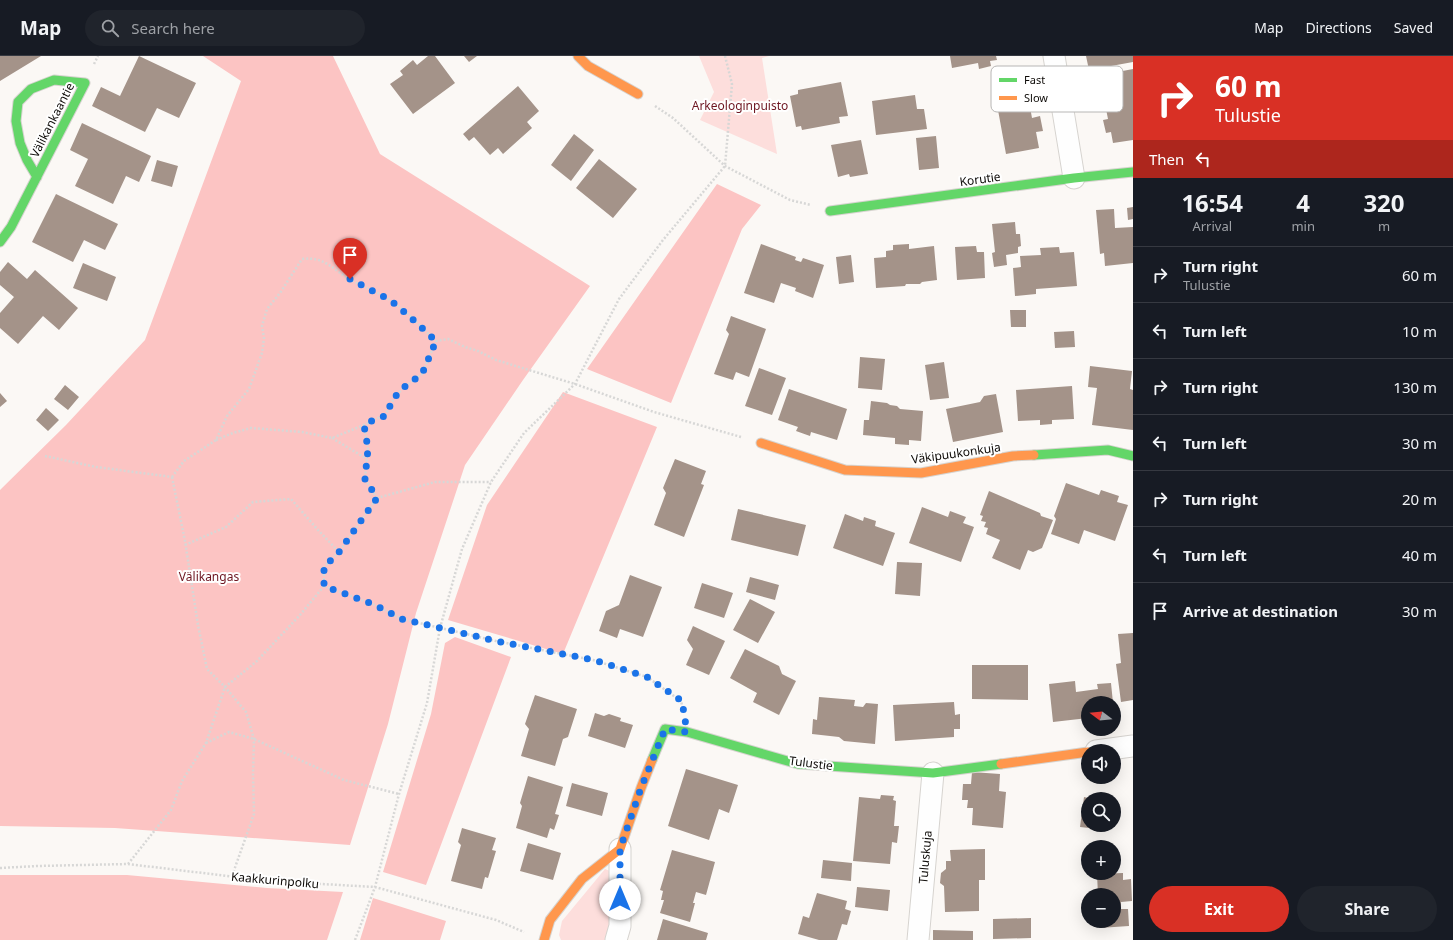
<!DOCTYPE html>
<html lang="en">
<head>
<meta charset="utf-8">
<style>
  :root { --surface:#171b24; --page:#20242c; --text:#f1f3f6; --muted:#9ea1a6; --line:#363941; --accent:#d93025 }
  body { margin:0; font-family:"Noto Sans",sans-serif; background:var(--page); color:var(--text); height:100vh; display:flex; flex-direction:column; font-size:15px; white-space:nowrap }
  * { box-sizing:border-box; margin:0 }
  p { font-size:13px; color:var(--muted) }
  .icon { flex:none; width:22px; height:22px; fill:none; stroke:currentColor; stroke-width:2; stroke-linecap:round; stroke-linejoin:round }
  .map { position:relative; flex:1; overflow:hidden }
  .details { display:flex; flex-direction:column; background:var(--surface); width:320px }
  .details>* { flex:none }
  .hud { background:#d93025; color:#fff; overflow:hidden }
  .needle { width:26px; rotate:286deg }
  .controls { position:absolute; left:1081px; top:640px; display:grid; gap:8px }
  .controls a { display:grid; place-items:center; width:40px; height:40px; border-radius:50%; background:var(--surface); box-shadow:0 4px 16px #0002; font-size:20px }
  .pin { position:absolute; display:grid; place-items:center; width:34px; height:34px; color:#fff; margin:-41px -17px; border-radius:50% 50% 50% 0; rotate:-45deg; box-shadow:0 0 4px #0007 }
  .pin .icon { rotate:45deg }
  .me { position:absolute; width:44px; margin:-22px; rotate:0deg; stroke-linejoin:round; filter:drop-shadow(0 0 3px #0008) }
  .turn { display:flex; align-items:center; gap:14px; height:84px; padding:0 16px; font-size:18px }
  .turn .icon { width:52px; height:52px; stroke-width:2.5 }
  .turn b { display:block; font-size:28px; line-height:34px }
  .then { display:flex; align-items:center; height:38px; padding:0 16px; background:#0003; gap:8px; font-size:15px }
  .eta { display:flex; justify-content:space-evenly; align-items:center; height:68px; text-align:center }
  .eta b { font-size:24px; font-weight:700; line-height:28px }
  .cta { display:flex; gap:8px; margin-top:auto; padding:8px 16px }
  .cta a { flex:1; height:46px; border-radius:24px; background:var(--accent); color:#fff; font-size:16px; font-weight:700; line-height:46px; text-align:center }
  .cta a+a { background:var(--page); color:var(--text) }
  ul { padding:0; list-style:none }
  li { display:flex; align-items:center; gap:12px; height:56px; padding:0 16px; border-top:1px solid var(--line) }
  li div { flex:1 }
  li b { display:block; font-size:15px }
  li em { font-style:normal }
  header { display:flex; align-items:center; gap:24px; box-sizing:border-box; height:56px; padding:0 20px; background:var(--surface); border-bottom:1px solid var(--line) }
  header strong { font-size:19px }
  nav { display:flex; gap:22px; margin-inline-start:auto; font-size:14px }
  .search { width:280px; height:36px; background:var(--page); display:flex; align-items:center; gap:10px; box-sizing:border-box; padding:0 14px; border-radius:22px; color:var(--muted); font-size:15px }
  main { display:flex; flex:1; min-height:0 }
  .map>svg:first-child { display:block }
  .green { fill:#fddedc }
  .forest { fill:#fcc4c3 }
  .building { fill:#a49389 }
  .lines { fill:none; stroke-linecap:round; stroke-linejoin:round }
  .street-casing { stroke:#d6d3cf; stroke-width:23 }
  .fast-casing { stroke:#d6d3cf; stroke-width:11 }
  .slow-casing { stroke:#d6d3cf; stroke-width:11 }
  .path { stroke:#d7d7d6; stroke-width:2.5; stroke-dasharray:2 2; stroke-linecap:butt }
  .street { stroke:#fefefe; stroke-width:21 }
  .fast { stroke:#63d668; stroke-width:9 }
  .slow { stroke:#ff974d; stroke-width:9 }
  .route { stroke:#1a73e8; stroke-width:7; stroke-dasharray:0 12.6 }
  .labels { text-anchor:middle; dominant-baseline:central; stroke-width:4; stroke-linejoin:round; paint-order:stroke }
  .park-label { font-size:12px; fill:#6e1621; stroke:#fff }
  .street-label { font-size:12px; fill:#0e0b08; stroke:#fff }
  .key { fill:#fff; stroke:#b7b6b5; stroke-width:1 }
  .key-label { font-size:11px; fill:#0e0b08 }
</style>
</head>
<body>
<header>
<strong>Map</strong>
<div class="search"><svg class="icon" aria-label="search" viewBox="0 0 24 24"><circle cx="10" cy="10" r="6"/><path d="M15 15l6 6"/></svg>Search here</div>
<nav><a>Map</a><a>Directions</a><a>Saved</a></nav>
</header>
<main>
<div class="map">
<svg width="1133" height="884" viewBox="0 0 1133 884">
  <rect width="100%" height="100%" fill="#fbf8f5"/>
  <path class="green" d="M699,0H769L762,2L777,98L700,64L714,36Z
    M605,813L610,815V870L607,884H561L559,879L562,865Z"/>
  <path class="forest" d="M203,0H333L380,98L590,230L523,324L465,409L416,557L388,668L350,789L115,772L0,770V434L66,369L145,284L241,25Z
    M717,128L761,149L742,173L671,347L587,313Z
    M563,336L657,371L563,598L448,564L487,449Z
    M455,581L511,601L426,829L383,816L431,658L445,587Z
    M0,819H127L267,832L343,836L327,884H0Z
    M373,842L446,865L440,884H360Z"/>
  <path class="building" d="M0,0H41L0,25Z
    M139,0L196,27L179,62L157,52L145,76L92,50L101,31L120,40Z
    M428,0H435L455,27L413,58L390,28L403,19L400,15L413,4L417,9Z
    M464,0H477L469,6Z
    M950,0H996L997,4L990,5L991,10L979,13L978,7L952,12Z
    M1086,0H1133V6L1089,14Z
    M1133,13V84L1113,87L1111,76L1106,77L1103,64L1108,63L1103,38L1110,37L1107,18Z
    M841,26L848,60L839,61L840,67L802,74L801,70L796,71L790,40L798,38V34Z
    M518,30L539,55L527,66L532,72L503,98L498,92L490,99L474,81L469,85L463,78Z
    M1031,34L1034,50L1030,51L1032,62L1040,60L1043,75L1036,76L1039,92L1006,98L998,54L1003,53L1000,39Z
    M915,39L917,53H924L927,73L876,79L872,45Z
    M82,67L151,100L139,126L126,120L113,148L75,130L88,103L70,94Z
    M574,78L594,94L571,125L551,109Z
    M936,80L939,112L919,114L916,82Z
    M861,84L868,118L850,121L849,118L838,121L831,89Z
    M599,103L637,133L613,162L576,132Z
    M157,104L178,110L172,131L151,125Z
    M56,138L118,168L105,194L84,184L73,206L32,186Z
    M1133,151V163L1128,164L1127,152Z
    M1114,153L1115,172L1133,171V207L1105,210L1104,197L1100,198L1096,154Z
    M1015,166L1016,178H1020L1021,190L1018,191V197L1006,199L1007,209L994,211L992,197L995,196L992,168Z
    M761,188L796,201L795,204L801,206L803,202L824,209L813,242L795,235L796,232L781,227L774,247L744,237Z
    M909,188V193L934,190L937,224L922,226L920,228H906L905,230L876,232L874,202L886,201V195L893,194V189Z
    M976,190L977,196H984L985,222L957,224L955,191Z
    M1059,191L1060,197L1074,196L1077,230L1036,233V238L1015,240L1013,212L1021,211L1020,200L1041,199L1040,192Z
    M851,199L854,226L839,228L836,201Z
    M8,206L27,223L35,214L78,252L59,274L43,260L18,288L0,272V257L14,241L0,229V216Z
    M83,207L116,221L107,245L73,232Z
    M1010,254H1026V271H1011Z
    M731,260L766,273L749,321L736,316L733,324L714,318L729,278L726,274Z
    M1074,275L1075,291L1055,292L1054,276Z
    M860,301L885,303L882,334L858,332Z
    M944,306L949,342L930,344L925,309Z
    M1090,310L1132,315L1130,333L1133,334V374L1092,369L1097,332L1088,331Z
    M759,312L786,322L772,359L745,350Z
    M65,329L79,341L68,354L54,343Z
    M1072,330L1074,363L1052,364V368L1040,369V364L1018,365L1016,334Z
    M789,333L847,353L837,384L811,376L810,380L796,375L798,371L778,364Z
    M0,337L7,345L0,351Z
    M996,338L1003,376L953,386L946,353L980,346L984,340Z
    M871,345L887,347L890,349L897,350L900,353L923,355L921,385L909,384V389L895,388V382L863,379L864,364H869Z
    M46,352L59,364L48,375L36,364Z
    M675,403L706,415L701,428L704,429L684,481L654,469L666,437L663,432Z
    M1066,427L1099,439L1101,434L1119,440L1117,446L1128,449L1115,485L1084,474L1079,488L1051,478L1056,463L1054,460Z
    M989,435L1040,457L1041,460L1053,464L1042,492L1033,496L1028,494L1020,514L992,502L1000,484L986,478L988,472L984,471L986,466L981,465L983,460L980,459Z
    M922,451L948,461L950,455L966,461L963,467L974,471L961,506L909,487Z
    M738,453L806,469L798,500L731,484Z
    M845,458L863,465L864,461L876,465L875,470L895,477L883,510L833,492Z
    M897,506L922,507L920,540L895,538Z
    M630,519L662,531L643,581L620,573L617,582L599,575L606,555L619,549Z
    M750,521L779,529L775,544L746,536Z
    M702,527L733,537L724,562L694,552Z
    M750,543L775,556L758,587L733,574Z
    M693,570L725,585L709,619L686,609L693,593L687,584Z
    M1133,577V644L1121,646L1116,608L1121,607L1118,578Z
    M745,593L779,610L782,618L796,625L779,659L753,646L757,637L730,622Z
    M972,609H1028V644L972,643Z
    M1075,625L1076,636L1098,633L1097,628L1111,627L1113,647H1088V662L1053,666L1049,628Z
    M535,639L577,653L568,681L563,683L555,710L521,700L529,673L525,668Z
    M819,641L855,644L854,650L863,651L866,647L878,648L875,688L844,685L839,681L812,678L813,663L817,664Z
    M954,646L955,659L960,658V673H954V681L895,685L893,649Z
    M595,657L604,660L609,658L621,662L620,665L633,669L625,692L588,680Z
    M686,713L738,729L729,757L719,753L709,784L668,770Z
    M972,716L1000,718L999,735L1006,736L1003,772L972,769L973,752H967L968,744H962L963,728H971Z
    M528,720L563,731L555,758L559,759L554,774L550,772L547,782L516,772L522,750L520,747Z
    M572,727L608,737L602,760L566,750Z
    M881,739L894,740L893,744L896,745L894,770H899L897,787L892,786L890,808L853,805L859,741L880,743Z
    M1084,741L1088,742V769H1107V774L1080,771Z
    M462,772L496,782L492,794L496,795L488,822L485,821L482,833L451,825L461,789L458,786Z
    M528,787L561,797L553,824L520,815Z
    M985,793V824H979V855L945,856L944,830L940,827L941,817L946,813V805H951L950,794Z
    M672,794L715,806L706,839L696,836L693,847H695L690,866L660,857L664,844H661L663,835L660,834Z
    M823,804L852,807L851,825L821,822Z
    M1123,817V824L1131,823L1132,845L1121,846V853H1128L1129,870L1099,872V865H1114V839H1098L1097,818Z
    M857,831L890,834L888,855L855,851Z
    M817,837L847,845L845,853L851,855L847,869L842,868L837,884H819L798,878L803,860L809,862Z
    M1031,862V882L993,883V863Z
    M663,863L708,877L706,884H657Z
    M933,874L973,875V884H933Z"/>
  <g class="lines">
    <defs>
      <path id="street" d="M1054,0L1074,122
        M1096,695L1133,690
        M616,884L620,870V793
        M918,884L933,717"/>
      <path id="fast" d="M830,155L1074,122L1133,116
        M0,186L11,171L85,27L54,24L31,33L18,46L16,65L20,87L27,104L37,121
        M1034,399L1108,394L1133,400
        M652,704L665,673L687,676L798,708L933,717L1001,708"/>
      <path id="slow" d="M578,0L588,10L638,38
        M761,387L845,414L921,417L1013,400L1034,399
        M1001,708L1088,696
        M544,884L550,864L582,823L620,793L641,732L652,704"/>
    </defs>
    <use href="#street" class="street-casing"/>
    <use href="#fast" class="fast-casing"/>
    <use href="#slow" class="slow-casing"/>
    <path class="path" d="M94,8L98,0
      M655,50L673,62L725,110L790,144L811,149
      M332,382L367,403
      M216,384L233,377L251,372L302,376L332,382L364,369
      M45,400L96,411L172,421
      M172,421L184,405L216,384L227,360L249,333L262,297L264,282L262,270L267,253L280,237L302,203C325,200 333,214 351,224C364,231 378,236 390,244C407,255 421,271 436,285L448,283L465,291L478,295L496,304L575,328L654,356L741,381
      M172,421L185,485L198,569L207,613L225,631L246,656L254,683L253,718L254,758L232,820
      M377,442L365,423L368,393L364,369L375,363L385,360L394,342L403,332L422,318L436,285
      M185,489L226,471L253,446L291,443L318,474L339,496
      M324,530L375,549L402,563L496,585L593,604L647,621L681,645L683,653
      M206,687L229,676L254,683L344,724L399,738
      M128,808L171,754L182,725L206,687L225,631L257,605L300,559L324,530V511L339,496L377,442L435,426H491
      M0,812L37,810L128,808L269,825L375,831L496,864L524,876
      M355,884L375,831L399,738L427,647L440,572L462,493L491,426L501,411L524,377L575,328L619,243L663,184L725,110L732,28L725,0"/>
    <use href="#street" class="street"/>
    <use href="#fast" class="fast"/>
    <use href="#slow" class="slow"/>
  </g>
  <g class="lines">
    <path class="route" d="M350,223L390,244L408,259L436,285L422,318L403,332L394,342L385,360L375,363L364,369L368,393L365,423L377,442L339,496L324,511V530L375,549L402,563L496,585L594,604L647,621L682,645L687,676L665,673L641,732L620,793V843"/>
  </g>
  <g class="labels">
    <g class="park-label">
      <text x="740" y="49">Arkeologinpuisto</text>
      <text x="209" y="520">Välikangas</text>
    </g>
    <g class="street-label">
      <text transform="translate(52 64) rotate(-63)">Välikankaantie</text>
      <text transform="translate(980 123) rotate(-8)">Korutie</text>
      <text transform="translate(956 397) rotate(-8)">Väkipuukonkuja</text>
      <text transform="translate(811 707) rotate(7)">Tulustie</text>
      <text transform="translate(925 801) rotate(-85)">Tuluskuja</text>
      <text transform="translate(275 824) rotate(5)">Kaakkurinpolku</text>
    </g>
  </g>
  <rect x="991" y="10" width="132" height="46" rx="6" class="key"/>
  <rect x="999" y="22" width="18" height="4" fill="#63d668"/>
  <rect x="999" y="40" width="18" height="4" fill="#ff974d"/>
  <g class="key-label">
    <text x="1024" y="28">Fast</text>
    <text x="1024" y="46">Slow</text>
  </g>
</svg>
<div class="controls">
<a><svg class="needle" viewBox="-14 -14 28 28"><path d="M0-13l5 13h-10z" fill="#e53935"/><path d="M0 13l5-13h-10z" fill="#9ea1a6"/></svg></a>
<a><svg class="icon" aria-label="sound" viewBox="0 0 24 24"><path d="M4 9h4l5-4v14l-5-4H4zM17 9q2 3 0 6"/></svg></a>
<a><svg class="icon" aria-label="search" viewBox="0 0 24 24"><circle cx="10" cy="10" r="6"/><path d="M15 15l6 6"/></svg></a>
<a>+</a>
<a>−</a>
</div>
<div class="pin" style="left:350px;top:223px;background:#d93025"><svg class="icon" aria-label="arrive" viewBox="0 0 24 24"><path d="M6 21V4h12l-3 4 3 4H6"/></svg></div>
<svg class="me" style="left:620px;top:843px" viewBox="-20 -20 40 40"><circle r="19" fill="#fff"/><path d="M0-13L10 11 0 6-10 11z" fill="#1a73e8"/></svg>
</div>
<section class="details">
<div class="hud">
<div class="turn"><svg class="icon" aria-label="right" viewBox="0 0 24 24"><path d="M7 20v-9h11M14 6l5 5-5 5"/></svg><div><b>60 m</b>Tulustie</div></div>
<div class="then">Then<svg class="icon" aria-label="left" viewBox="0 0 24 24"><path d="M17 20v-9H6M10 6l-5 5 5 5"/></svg></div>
</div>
<div class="eta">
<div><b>16:54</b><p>Arrival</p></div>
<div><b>4</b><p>min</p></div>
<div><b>320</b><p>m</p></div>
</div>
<ul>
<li><svg class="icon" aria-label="right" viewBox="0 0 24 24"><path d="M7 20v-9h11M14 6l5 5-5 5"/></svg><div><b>Turn right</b><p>Tulustie</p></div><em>60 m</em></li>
<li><svg class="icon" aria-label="left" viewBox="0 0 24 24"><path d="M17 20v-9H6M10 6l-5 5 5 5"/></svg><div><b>Turn left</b></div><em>10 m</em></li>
<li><svg class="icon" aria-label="right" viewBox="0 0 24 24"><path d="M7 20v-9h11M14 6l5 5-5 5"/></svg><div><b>Turn right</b></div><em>130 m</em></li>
<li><svg class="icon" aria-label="left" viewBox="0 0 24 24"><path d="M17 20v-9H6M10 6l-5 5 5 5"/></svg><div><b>Turn left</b></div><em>30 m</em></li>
<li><svg class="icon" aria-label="right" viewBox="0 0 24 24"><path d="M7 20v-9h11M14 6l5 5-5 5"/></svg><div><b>Turn right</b></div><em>20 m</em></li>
<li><svg class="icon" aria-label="left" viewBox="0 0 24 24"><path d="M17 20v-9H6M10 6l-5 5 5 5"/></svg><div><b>Turn left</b></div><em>40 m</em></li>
<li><svg class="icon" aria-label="arrive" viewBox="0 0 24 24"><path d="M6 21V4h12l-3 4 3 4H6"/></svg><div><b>Arrive at destination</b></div><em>30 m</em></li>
</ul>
<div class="cta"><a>Exit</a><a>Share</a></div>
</section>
</main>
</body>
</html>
